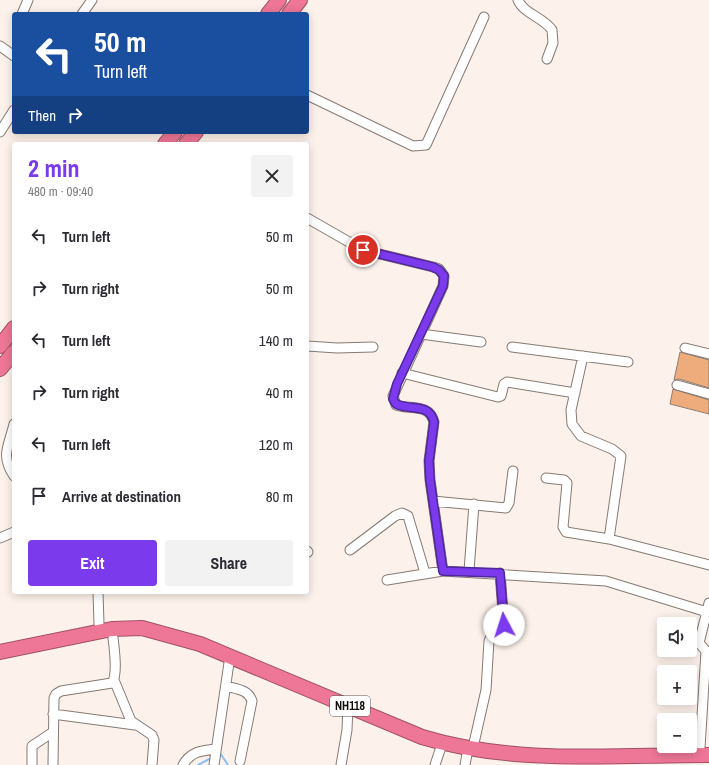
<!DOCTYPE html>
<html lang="en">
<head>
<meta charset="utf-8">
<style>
  :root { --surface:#fff; --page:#f2f2f3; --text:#2b2b33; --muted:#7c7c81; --accent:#7c3aed }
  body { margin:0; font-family:"Archivo Narrow",sans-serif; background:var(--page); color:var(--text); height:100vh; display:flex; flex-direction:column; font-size:15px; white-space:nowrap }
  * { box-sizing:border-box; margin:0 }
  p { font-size:13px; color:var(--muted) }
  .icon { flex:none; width:22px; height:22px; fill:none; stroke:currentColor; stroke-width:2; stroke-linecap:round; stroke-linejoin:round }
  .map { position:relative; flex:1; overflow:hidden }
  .details { position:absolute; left:12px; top:142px; width:297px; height:452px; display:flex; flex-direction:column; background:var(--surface); border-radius:4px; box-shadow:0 2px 10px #0003 }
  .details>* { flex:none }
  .guide { position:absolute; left:12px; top:12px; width:297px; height:122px; border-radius:4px; box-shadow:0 2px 10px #0003; background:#1a4fa0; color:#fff; overflow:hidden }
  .buttons { position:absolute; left:657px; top:617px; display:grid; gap:8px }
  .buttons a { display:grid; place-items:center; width:40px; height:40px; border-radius:4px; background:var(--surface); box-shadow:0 2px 10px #0003; font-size:20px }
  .pin { position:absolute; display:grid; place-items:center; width:34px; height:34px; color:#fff; margin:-17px; border:2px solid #fff; border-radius:50%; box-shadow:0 1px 4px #0007 }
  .me { position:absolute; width:44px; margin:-22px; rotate:355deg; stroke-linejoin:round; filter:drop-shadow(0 0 3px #0008) }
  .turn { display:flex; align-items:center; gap:14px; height:84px; padding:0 16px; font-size:18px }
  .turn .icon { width:52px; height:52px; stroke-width:2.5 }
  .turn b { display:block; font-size:28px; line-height:34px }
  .then { display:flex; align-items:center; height:38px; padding:0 16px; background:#0003; gap:8px; font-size:15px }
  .round { display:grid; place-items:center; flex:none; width:42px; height:42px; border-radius:4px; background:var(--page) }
  .overview { display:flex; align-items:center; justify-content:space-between; height:68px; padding:0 16px }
  h1 { font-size:24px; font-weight:700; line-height:30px; color:var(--accent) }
  .action { display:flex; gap:8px; margin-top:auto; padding:8px 16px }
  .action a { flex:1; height:46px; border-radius:4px; background:var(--accent); color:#fff; font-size:16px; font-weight:700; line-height:46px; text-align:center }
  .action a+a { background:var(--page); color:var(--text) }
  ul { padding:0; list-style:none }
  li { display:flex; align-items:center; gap:12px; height:52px; padding:0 16px }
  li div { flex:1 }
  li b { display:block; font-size:15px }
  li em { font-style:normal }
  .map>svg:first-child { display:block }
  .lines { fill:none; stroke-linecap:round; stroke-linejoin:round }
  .stream { stroke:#89bffa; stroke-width:2 }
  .building { fill:#eeab7b; stroke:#8b7f77 }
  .minor-casing { stroke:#867a72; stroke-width:11 }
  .highway-casing { stroke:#a15166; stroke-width:16 }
  .minor { stroke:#fff; stroke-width:9 }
  .highway { stroke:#ee7697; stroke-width:14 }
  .route-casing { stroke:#51269a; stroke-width:10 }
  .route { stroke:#7c3aed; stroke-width:7 }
  .labels { text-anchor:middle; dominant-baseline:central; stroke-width:3.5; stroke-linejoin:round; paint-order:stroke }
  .shield { fill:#fff; stroke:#595654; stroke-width:1 }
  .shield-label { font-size:12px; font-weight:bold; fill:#120d0a }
</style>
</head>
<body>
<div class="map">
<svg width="709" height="765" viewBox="0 0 709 765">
  <rect width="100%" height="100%" fill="#fdf2eb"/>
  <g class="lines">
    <path class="stream" d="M218,754L220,753L228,765
      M198,765L213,757"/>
  </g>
  <path class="building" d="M680,352L709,360V388L679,379L674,380Z
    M673,389L709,400V414L670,404Z"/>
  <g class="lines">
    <defs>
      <path id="minor" d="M518,0C524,14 543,17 552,30L553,43L547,59
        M22,14L28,0
        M82,14L92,0
        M0,46L14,56
        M307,95L413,146L426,145L484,17
        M0,132L14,110
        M307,218L363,250L433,267L439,269L444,276L443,286L393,396L396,405C410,410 429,403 434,422L429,461L430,480L443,571
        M421,334L481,342
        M307,346L337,348L373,347
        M512,347L628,362
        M685,348L709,354
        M583,356L571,410L572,424L581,436L612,449L621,456L609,539L709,565
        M402,373L498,397L501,396L504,384L507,382L575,393
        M677,385L709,394
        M14,424C9,446 0,455 14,476
        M546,478L564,480L567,483L563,527L566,532L609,539
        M433,501L506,508L509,503L513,471
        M0,538L14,532
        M350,550L395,516L402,513L408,516L425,573
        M307,551L308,552
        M469,571L474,504
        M387,580L443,571L606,581L707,612
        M98,592L99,624
        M114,680L131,721L152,735L154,740L152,765
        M226,686C236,689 248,689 252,701L240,761
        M53,714L135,725
        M474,743L486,690L489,641L492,635L502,631L504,625L500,573
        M700,748L706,651L699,643L709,603
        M32,765V746L53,732
        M53,765L54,698L56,694L61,691L112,683C119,673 113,641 112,629
        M183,765C191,751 201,751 216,749
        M214,765L230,656
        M341,765L347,730L348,705
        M435,765L442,744
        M465,765L468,749"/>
      <path id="highway" d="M268,14L279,0
        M289,14L300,0
        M165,144L175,132
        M186,144L196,132
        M0,346L14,328
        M0,369L14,352
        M0,652L112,629L142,628L200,644L422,737C514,765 614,755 709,755"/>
    </defs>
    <use href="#minor" class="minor-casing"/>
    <use href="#highway" class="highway-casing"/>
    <use href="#minor" class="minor"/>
    <use href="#highway" class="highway"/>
  </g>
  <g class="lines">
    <defs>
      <path id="route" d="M363,250L433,267L439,270L444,276L443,286L397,384L393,399L396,404C410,411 429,402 434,422L429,461L430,480L443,571L500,573L504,625"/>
    </defs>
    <use href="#route" class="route-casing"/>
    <use href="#route" class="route"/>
  </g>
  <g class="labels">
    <rect class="shield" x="330" y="696" width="40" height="20" rx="3"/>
    <g class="shield-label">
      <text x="350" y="706">NH118</text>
    </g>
  </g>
</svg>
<div class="buttons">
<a><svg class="icon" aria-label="sound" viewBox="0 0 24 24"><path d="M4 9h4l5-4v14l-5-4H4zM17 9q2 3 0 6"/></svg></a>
<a>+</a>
<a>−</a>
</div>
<div class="pin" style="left:363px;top:250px;background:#d93025"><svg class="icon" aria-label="arrive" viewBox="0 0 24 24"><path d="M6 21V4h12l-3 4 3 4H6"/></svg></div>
<svg class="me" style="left:504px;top:625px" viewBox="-20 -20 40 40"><circle r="19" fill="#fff"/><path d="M0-13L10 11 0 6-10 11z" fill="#7c3aed"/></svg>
<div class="guide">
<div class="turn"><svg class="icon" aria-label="left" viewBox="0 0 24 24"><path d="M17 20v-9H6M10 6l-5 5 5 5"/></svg><div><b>50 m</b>Turn left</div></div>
<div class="then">Then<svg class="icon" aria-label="right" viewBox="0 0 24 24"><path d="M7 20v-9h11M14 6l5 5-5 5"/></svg></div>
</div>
<section class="details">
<div class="overview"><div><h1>2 min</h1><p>480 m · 09:40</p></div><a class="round"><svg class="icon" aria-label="close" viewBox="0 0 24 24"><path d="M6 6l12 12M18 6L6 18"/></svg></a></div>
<ul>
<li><svg class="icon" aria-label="left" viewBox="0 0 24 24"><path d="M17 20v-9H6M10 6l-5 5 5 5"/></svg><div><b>Turn left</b></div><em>50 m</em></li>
<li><svg class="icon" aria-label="right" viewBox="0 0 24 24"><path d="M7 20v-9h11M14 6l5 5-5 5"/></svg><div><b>Turn right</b></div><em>50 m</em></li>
<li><svg class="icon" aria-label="left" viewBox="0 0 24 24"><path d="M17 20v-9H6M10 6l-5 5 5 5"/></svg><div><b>Turn left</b></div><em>140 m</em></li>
<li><svg class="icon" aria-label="right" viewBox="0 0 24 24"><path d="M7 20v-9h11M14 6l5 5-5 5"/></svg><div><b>Turn right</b></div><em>40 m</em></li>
<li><svg class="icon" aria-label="left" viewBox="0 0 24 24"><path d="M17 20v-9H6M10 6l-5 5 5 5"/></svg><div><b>Turn left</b></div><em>120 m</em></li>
<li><svg class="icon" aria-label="arrive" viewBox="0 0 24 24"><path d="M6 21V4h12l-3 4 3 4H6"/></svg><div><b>Arrive at destination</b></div><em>80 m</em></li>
</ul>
<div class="action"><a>Exit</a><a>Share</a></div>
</section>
</div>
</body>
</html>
